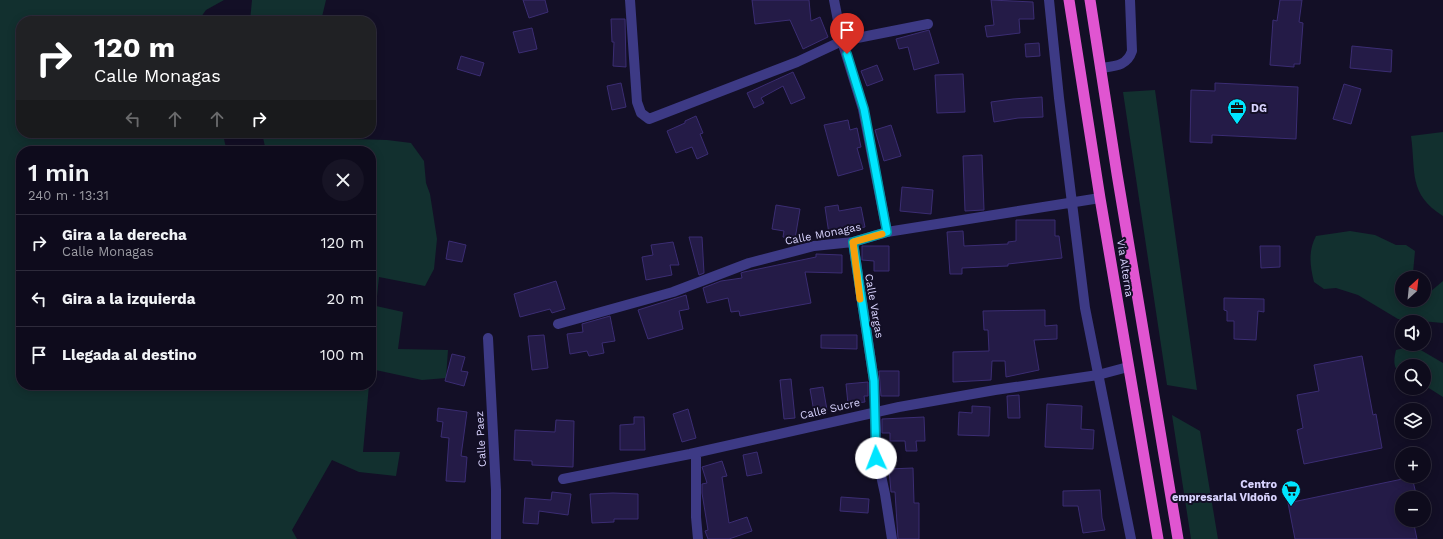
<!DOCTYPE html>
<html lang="es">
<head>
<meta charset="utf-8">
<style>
  :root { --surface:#0e0b1c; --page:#171425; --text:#f1f3f6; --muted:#9b9ba3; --line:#2e2b3b }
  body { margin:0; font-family:"Work Sans",sans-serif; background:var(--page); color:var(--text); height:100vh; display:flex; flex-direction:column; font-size:15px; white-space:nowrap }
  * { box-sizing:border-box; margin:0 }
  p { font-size:13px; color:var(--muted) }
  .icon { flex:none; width:22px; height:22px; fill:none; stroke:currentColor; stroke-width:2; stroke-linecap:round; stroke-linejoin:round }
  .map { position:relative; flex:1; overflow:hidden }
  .side { position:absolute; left:16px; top:146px; width:360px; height:244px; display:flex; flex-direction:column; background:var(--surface); border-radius:16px; box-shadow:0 2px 10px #0003,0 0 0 1px var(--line) }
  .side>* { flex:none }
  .banner { position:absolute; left:16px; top:16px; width:360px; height:122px; border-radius:16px; box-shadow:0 2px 10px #0003,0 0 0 1px var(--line); background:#202124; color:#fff; overflow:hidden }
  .needle { width:26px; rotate:27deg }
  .fabs { position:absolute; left:1395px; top:271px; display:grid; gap:8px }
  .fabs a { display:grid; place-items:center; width:36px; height:36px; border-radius:50%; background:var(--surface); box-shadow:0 2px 10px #0003,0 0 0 1px var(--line); font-size:20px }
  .pin { position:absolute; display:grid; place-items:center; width:34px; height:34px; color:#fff; margin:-41px -17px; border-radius:50% 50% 50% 0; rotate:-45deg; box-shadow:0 0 4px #0007 }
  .pin .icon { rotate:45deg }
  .me { position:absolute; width:44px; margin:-22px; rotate:358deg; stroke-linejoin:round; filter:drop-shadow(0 0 3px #0008) }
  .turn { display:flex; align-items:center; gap:14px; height:84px; padding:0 12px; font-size:18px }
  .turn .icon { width:52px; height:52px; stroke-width:2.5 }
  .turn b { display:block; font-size:28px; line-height:34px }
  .lanes { display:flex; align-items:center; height:38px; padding:0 12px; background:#0003; justify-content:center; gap:20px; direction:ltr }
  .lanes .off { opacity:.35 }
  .round { display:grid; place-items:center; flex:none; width:42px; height:42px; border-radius:21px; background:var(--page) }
  .summary { display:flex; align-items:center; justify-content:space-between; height:68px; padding:0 12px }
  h1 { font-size:24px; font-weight:600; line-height:30px }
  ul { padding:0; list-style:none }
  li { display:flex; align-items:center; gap:12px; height:56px; padding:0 12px; border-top:1px solid var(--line) }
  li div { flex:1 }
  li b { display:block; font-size:15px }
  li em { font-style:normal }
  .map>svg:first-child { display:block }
  .green { fill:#12302f }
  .building { fill:#241b47; stroke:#3b2d73 }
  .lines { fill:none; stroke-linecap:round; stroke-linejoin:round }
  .minor { stroke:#3d3a85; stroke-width:10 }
  .trunk { stroke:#e055d1; stroke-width:11 }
  .route-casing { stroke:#0095a6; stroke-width:10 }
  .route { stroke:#00e5ff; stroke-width:7 }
  .slow { stroke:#f59e0b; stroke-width:7 }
  .labels { text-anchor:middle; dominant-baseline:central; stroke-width:4; stroke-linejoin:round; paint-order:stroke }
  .poi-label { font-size:11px; font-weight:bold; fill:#d9d4ff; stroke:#130f26; text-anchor:start }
  .street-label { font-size:11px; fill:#d9d4ff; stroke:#130f26 }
</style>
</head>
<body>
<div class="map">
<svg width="1443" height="539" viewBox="0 0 1443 539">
  <rect width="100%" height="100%" fill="#130f26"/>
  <path class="green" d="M0,0H224L206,10L198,21H21V133H223L225,144L229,151H21V385H369L363,452H400L396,476L359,472L332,460L292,530L297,539H0Z
    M252,0H326L321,21H250Z
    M1155,90L1197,390L1167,385L1123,92Z
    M1443,132V216C1408,194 1416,172 1411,136Z
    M262,133H336L352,139L387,140L411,143L424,161L426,183L430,194L437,239L434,269L425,286L379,277L376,306L403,312L398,349L448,350L446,378L422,380L371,369V151H266Z
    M1350,231L1375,235L1396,245H1406L1415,251L1413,273L1409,278H1402V288L1400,291L1402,293V300H1424V297L1443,281V323L1398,319L1358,295L1336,288L1324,289L1314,282C1310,266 1308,251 1316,236Z
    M1408,347L1419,349L1443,363V397L1424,385V366H1402V374C1392,369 1394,359 1396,350Z
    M1172,415L1200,431L1218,539H1191Z"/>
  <path class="building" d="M523,0H545L548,12L529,18Z
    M752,0H809L811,21L820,17L828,37L803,49L790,20L755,24Z
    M991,0L1033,2L1034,19H1019L1020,33L987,37L985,26L994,25Z
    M1280,0H1302L1299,22L1303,23L1300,64H1294V67L1270,65L1273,20L1277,21Z
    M611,19H625L626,67L613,66L614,42H612Z
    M532,28L537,49L519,53L513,32Z
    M929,30L939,63L914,70L908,47L899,49L896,39Z
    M1039,43L1040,56L1026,57L1025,44Z
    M1352,46L1392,50L1391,72L1350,68Z
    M461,56L484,63L480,76L457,69Z
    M877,65L883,80L867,86L861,71Z
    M793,72L805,98L791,104L783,86L761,98L764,103L754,108L747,93Z
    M963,74L965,112L937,113L935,75Z
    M621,83L626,107L612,110L607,86Z
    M1215,83L1298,87L1296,139L1212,135V143L1190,142L1191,90L1215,91Z
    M1344,84L1361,89L1351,124L1333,119Z
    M1042,97L1043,117L1018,118L994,122L991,102L1013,99Z
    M696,116L703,133L700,134L708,154L697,159L692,147L676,153L667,131L685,123V121Z
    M848,120L850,130L857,128L861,147L857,148L863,169L838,176L824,125Z
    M891,125L901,156L884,161L875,130Z
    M982,155L984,210L965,211L963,156Z
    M902,187L933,190L931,214L900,211Z
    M776,205L800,209L795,239L783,237L784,231L772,229Z
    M838,205L839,211L861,207L865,227L829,234L825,207Z
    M1016,220H1055V236H1059L1062,258L1008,264V266L962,268V274H950L947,232L963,231L964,246L1008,244V242L1016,241Z
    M689,237H702L704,273L699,275Z
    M449,241L466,245L462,262L446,259Z
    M673,242L679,265H670L672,275L646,280L642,257L653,255L651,245Z
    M862,246H889V271H874V261L862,260Z
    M1260,246H1280V267L1261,268Z
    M816,254L842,255V273L805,272L811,303L740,316L739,311L731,312L728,298L707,303L703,288L721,281L742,278L741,273L744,272L816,257Z
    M556,281L565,309L552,313L550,309L520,317L514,294Z
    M686,295L689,309L679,311L683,329L648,339L638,310Z
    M1224,298L1264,299V312L1258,311L1256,340L1234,339V321H1227V311L1224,310Z
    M1045,310V326L1057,325V339L1034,340L1039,370L1006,377L1005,361H992L991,380L953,382V352L989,351L988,330H984L983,311Z
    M610,316L615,341L602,343L604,353L589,356L587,351L570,354L567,334L583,332L582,324Z
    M544,335L548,368L532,370L528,336Z
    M821,335H857V349L821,348Z
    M452,354L465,357L461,371L468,372L464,386L445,381Z
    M1362,356L1373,415L1376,414L1382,448L1304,464L1297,430L1303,428L1297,395L1319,391L1314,365Z
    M879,371H899V396H881Z
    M791,379L795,418L784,419L780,380Z
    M868,382V396H864L865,402L848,404L846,384Z
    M823,387L827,410L814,412L810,389Z
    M1019,395L1020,418H1008L1007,396Z
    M1047,404L1082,406L1081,429L1094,430L1093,449L1045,447Z
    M972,406L990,407L989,436L958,435L959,412L972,413Z
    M438,408L467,412L461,456L467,457L465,482L446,481L449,438L441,437L443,422L437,421Z
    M688,409L696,438L682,442L673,414Z
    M634,417H644L645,450H620V425L634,424Z
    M924,417L925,441H916L917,451H906L905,441H890V433H882V419Z
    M556,420L574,421L573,467L532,465V461L514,460L515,430L555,432Z
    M757,452L762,473L747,476L743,455Z
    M722,461L727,476L722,477L729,523L747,517L752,531L729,539H708L705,531L708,530L702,493V484L707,483L702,467Z
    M913,468L914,503H919V539H898L895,492H891L889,469Z
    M1412,477L1417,498H1402V520H1413L1417,539H1295L1288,503Z
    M1100,490L1102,518L1105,530L1083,533L1078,506H1063V491Z
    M552,492L571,494L568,515L539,511L538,524L523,523L525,498L551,500Z
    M613,493L638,494V519H614V522L592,523L590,494Z
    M841,497L869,499L868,513L840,511Z"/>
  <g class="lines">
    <path class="minor" d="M630,0L637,102L641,113L649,119L797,62L842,41L928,24
      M834,0L842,41L863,109L887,232
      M1049,0L1059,98L1085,308L1131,539
      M1101,68C1115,66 1127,66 1132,51L1130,0
      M853,242L874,381L876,431L875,448L885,494L892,539
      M558,324L673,292L749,263L814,246L853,242L887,232L1100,198
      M488,338L496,490V539
      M696,453V517L698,539
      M563,479L690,454L899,407L995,390L1098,375L1128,367"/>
    <path class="trunk" d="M1069,0L1100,198L1158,539
      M1090,0L1117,174L1178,539"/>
  </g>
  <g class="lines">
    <defs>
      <path id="route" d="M847,54L864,109L887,232L853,242L874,381L876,458"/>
    </defs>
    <use href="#route" class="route-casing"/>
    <use href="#route" class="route"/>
    <path class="slow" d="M860,299L853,242L882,234"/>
  </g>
  <defs>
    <symbol id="office-pin" viewBox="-11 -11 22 30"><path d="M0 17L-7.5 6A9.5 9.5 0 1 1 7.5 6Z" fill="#00e5ff" stroke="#130f26"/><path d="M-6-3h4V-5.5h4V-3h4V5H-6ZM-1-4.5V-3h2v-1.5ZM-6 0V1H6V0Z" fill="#111"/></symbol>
    <symbol id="supermarket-pin" viewBox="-11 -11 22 30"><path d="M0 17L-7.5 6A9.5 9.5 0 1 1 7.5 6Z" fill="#00e5ff" stroke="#130f26"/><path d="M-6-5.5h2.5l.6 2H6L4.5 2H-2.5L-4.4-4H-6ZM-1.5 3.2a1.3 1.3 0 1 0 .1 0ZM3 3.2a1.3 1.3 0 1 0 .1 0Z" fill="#111"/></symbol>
  </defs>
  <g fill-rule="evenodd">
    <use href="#office-pin" x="1226" y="97" width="22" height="30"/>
    <use href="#supermarket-pin" x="1280" y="479" width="22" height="30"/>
  </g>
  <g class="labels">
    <g class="poi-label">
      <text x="1251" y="108">DG</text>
      <text x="1277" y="484" text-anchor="end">Centro<tspan x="1277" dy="13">empresarial Vidoño</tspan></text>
    </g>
    <g class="street-label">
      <text transform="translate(823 234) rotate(-11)">Calle Monagas</text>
      <text transform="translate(1125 268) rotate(81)">Vía Alterna</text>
      <text transform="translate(874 306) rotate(80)">Calle Vargas</text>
      <text transform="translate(830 409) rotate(-13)">Calle Sucre</text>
      <text transform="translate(481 439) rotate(-93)">Calle Paez</text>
    </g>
  </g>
</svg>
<div class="fabs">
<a><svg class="needle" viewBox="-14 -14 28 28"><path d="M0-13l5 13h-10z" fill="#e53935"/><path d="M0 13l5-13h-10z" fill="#9b9ba3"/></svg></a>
<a><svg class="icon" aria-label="sound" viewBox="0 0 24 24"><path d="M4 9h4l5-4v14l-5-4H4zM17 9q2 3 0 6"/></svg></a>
<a><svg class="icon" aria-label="search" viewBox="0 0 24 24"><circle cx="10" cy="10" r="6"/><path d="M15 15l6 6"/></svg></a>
<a><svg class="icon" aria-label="layers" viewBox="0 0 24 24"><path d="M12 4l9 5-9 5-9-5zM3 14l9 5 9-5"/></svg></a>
<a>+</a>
<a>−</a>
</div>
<div class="pin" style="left:847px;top:54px;background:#d93025"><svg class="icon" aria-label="arrive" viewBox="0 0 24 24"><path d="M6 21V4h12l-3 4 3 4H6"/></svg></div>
<svg class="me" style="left:876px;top:458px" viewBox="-20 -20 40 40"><circle r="19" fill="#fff"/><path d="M0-13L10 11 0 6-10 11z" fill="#00e5ff"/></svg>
<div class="banner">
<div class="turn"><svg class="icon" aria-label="right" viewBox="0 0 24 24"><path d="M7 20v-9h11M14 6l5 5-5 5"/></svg><div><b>120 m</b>Calle Monagas</div></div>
<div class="lanes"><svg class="icon off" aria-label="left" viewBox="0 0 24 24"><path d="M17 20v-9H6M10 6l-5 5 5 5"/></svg><svg class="icon off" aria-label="ahead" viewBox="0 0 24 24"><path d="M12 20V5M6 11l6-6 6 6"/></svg><svg class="icon off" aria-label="ahead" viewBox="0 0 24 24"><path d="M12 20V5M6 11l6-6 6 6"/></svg><svg class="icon" aria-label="right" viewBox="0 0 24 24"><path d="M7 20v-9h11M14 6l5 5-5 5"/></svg></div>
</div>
<section class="side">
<div class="summary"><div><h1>1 min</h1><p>240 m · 13:31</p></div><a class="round"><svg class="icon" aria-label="close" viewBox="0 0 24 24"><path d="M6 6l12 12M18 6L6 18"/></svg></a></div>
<ul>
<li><svg class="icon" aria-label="right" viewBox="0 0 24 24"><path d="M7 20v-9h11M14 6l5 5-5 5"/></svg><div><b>Gira a la derecha</b><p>Calle Monagas</p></div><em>120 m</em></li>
<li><svg class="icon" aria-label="left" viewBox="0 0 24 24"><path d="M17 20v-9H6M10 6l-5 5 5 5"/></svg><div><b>Gira a la izquierda</b></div><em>20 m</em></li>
<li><svg class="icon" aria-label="arrive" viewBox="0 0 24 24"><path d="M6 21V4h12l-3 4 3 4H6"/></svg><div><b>Llegada al destino</b></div><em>100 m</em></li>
</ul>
</section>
</div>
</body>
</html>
